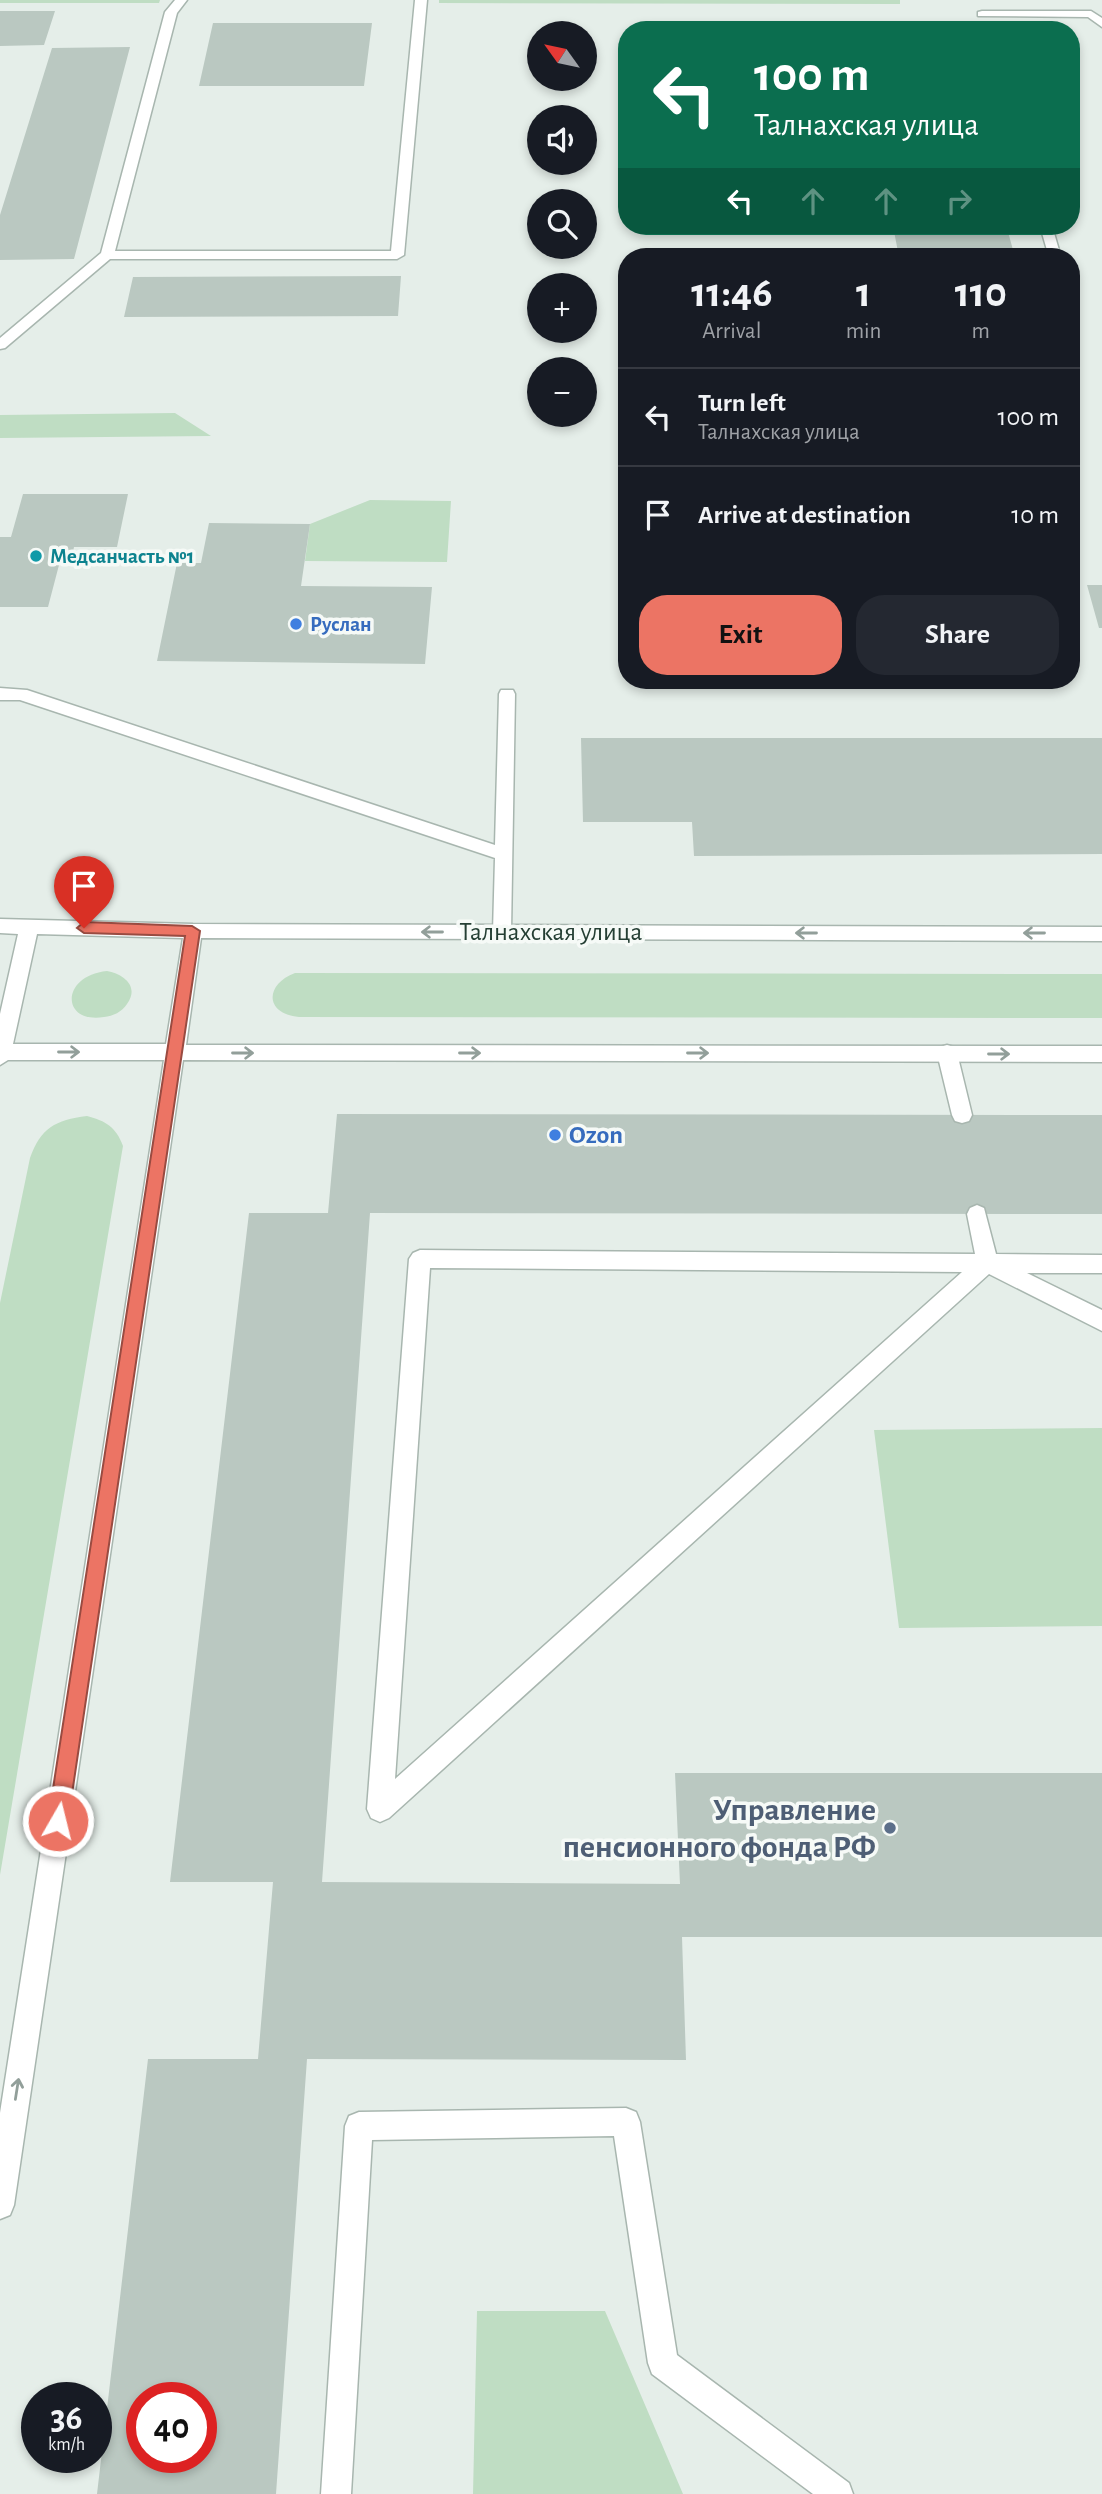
<!DOCTYPE html>
<html lang="en">
<head>
<meta charset="utf-8">
<style>
  :root { --surface:#171b24; --page:#242831; --text:#f1f3f6; --muted:#9ea1a6; --line:#363941; --accent:#ec7464 }
  body { margin:0; font-family:"Alegreya Sans",sans-serif; background:var(--page); color:var(--text); height:100vh; display:flex; flex-direction:column; font-size:26px; white-space:nowrap }
  * { box-sizing:border-box; margin:0 }
  p { font-size:23px; color:var(--muted) }
  .icon { flex:none; width:38px; height:38px; fill:none; stroke:currentColor; stroke-width:2; stroke-linecap:round; stroke-linejoin:round }
  .map { position:relative; flex:1; overflow:hidden }
  .panel { position:absolute; left:618px; top:248px; width:462px; height:441px; display:flex; flex-direction:column; background:var(--surface); border-radius:28px; box-shadow:0 4px 10px #0003 }
  .panel>* { flex:none }
  .top-card { position:absolute; left:618px; top:21px; width:462px; height:214px; border-radius:28px; box-shadow:0 4px 10px #0003; background:#0b6e4f; color:#fff; overflow:hidden }
  .needle { width:46px; rotate:303deg }
  .fabs { position:absolute; left:527px; top:21px; display:grid; gap:14px }
  .fabs a { display:grid; place-items:center; width:70px; height:70px; border-radius:50%; background:var(--surface); box-shadow:0 4px 10px #0003; font-size:35px }
  .speed { position:absolute; left:21px; top:2382px; display:flex; gap:14px; font-size:35px; font-weight:700; text-align:center }
  .speed>* { display:grid; place-content:center; width:91px; height:91px; border-radius:50%; background:var(--surface); box-shadow:0 4px 10px #0003; line-height:1 }
  .speed small { font-size:18px; font-weight:400 }
  .speed .limit { border:10px solid #d22; background:#fff; color:#111 }
  .pin { position:absolute; display:grid; place-items:center; width:60px; height:60px; color:#fff; margin:-72px -30px; border-radius:50% 50% 50% 0; rotate:-45deg; box-shadow:0 0 7px #0007 }
  .pin .icon { rotate:45deg }
  .me { position:absolute; width:77px; margin:-38px; rotate:8deg; stroke-linejoin:round; filter:drop-shadow(0 0 5px #0008) }
  .turn { display:flex; align-items:center; gap:24px; height:147px; padding:0 21px; font-size:32px }
  .turn .icon { width:91px; height:91px; stroke-width:2.5 }
  .turn b { display:block; font-size:49px; line-height:60px }
  .lanes { display:flex; align-items:center; height:66px; padding:0 21px; background:#0003; justify-content:center; gap:35px; direction:ltr }
  .lanes .off { opacity:.35 }
  .eta { display:flex; justify-content:space-evenly; align-items:center; height:119px; text-align:center }
  .eta b { font-size:42px; font-weight:700; line-height:49px }
  .primary-button { display:flex; gap:14px; margin-top:auto; padding:14px 21px }
  .primary-button a { flex:1; height:80px; border-radius:28px; background:var(--accent); color:#111; font-size:28px; font-weight:700; line-height:80px; text-align:center }
  .primary-button a+a { background:var(--page); color:var(--text) }
  ul { padding:0; list-style:none }
  li { display:flex; align-items:center; gap:21px; height:98px; padding:0 21px; border-top:2px solid var(--line) }
  li div { flex:1 }
  li b { display:block; font-size:26px }
  li em { font-style:normal }
  .map>svg:first-child { display:block }
  .green { fill:#bfddc3 }
  .building { fill:#bac8c1; fill-rule:evenodd }
  .lines { fill:none; stroke-linecap:round; stroke-linejoin:round }
  .service-casing { stroke:#a8b6af; stroke-width:3 }
  .tertiary-casing { stroke:#a8b6af; stroke-width:3 }
  .service { fill:#fff; fill-rule:evenodd }
  .tertiary { fill:#fff; fill-rule:evenodd }
  .oneway { stroke:#929f9a }
  .route { fill:#ec7464; stroke:#994b41; stroke-width:2 }
  .culture-dot { fill:#0f9aa8; stroke:#f6faf7; stroke-width:2.5 }
  .shop-dot { fill:#3f7fe0; stroke:#f6faf7; stroke-width:2.5 }
  .service-dot { fill:#5c6f8a; stroke:#f6faf7; stroke-width:2.5 }
  .labels { text-anchor:middle; dominant-baseline:central; stroke-width:7; stroke-linejoin:round; paint-order:stroke }
  .far-culture-label { font-size:21px; font-weight:bold; fill:#0d838f; stroke:#f6faf7; text-anchor:start }
  .far-shop-label { font-size:21px; font-weight:bold; fill:#366cbe; stroke:#f6faf7; text-anchor:start }
  .street-label { font-size:26px; fill:#253f34; stroke:#f6faf7 }
  .shop-label { font-size:26px; font-weight:bold; fill:#366cbe; stroke:#f6faf7; text-anchor:start }
  .near-service-label { font-size:32px; font-weight:bold; fill:#4e5e75; stroke:#f6faf7; text-anchor:end }
</style>
</head>
<body>
<div class="map">
<svg width="1102" height="2494" viewBox="0 0 1102 2494">
  <rect width="100%" height="100%" fill="#e5eee9"/>
  <path class="green" d="M0,0H160L159,3H0Z
    M439,0H900V4L439,3Z
    M175,413L211,436L0,438V415Z
    M370,500L451,501L447,562L305,561L310,524Z
    M107,971C123,974 140,986 127,1004C122,1012 113,1016 104,1017C61,1024 60,976 107,971Z
    M295,973L1102,974V1018L299,1017C264,1014 265,984 295,973Z
    M87,1116C106,1121 116,1127 123,1146L0,1875V1303L30,1158C41,1128 55,1120 87,1116Z
    M1102,1428V1626L899,1628L874,1430Z
    M477,2311H605L683,2494H473Z"/>
  <path class="building" d="M0,11H55L44,45L0,46Z
    M213,23H372L364,86H199Z
    M130,47L74,259L0,260V215L52,48Z
    M893,226H958L960,232H1008L1015,257H899Z
    M401,276L398,316L124,317L133,277Z
    M23,494H128L117,547H74L70,565H59L48,607H0V537H11Z
    M209,523L310,524L301,586L432,587L425,664L157,661L177,563H201Z
    M1087,585H1102V628H1099Z
    M581,738H1102V854L694,856L692,822H583Z
    M337,1114L1102,1115V1214L370,1213L322,1882L680,1884L675,1773H1102V1937H682L686,2060L307,2059L276,2494H97L148,2059H258L273,1882H170L249,1213H328ZM142,2398H201V2457H142Z"/>
  <g class="lines">
    <defs>
      <path id="service" d="M175,0H187L177,13L115,251H391L415,0H427L404,255L397,259H110L5,348L0,349V338L101,253L165,12Z
        M982,11H1091L1102,18V27L1088,17L978,16V12Z
        M1040,226H1052L1061,257H1049Z
        M0,688L27,690L495,845L499,694L501,690H513L515,694L511,932L509,937H495L493,932L495,858L20,700H0Z
        M947,1045L954,1047L957,1053L972,1115L969,1121L962,1123L955,1121L952,1115L937,1053L940,1047Z
        M977,1205L984,1208L996,1254L1102,1255V1273H1027L1102,1310V1331L989,1274L389,1818L380,1822L371,1818L367,1809L409,1259L413,1253L420,1250L975,1254L967,1214L970,1208ZM430,1268L962,1272L395,1779Z
        M626,2108L636,2112L640,2122L677,2355L849,2483L853,2494H813L652,2374L648,2363L614,2136L372,2140L351,2494H321L345,2126L349,2116L359,2112Z"/>
      <path id="tertiary" d="M0,919L193,924L1102,927V941L201,938L186,1045L1102,1046V1062L183,1060L14,2205L10,2215L0,2219V2113L164,1060H8L0,1065V1014L18,934L0,933ZM37,934L183,938L166,1044H13Z"/>
    </defs>
    <use href="#service" class="service-casing"/>
    <use href="#tertiary" class="tertiary-casing"/>
    <use href="#service" class="service"/>
    <use href="#tertiary" class="tertiary"/>
  </g>
  <defs><path id="oneway-shaft" d="M-6 0H5M1.5-3L5.5 0L1.5 3" fill="none" stroke-width="1.6" stroke-linecap="round" stroke-linejoin="round" transform="scale(1.75)"/></defs>
  <g class="oneway">
    <use href="#oneway-shaft" transform="translate(432 932) rotate(-180)"/>
    <use href="#oneway-shaft" transform="translate(806 933) rotate(-180)"/>
    <use href="#oneway-shaft" transform="translate(1034 933) rotate(-180)"/>
    <use href="#oneway-shaft" transform="translate(69 1052)"/>
    <use href="#oneway-shaft" transform="translate(243 1053)"/>
    <use href="#oneway-shaft" transform="translate(470 1053)"/>
    <use href="#oneway-shaft" transform="translate(698 1053)"/>
    <use href="#oneway-shaft" transform="translate(999 1054)"/>
    <use href="#oneway-shaft" transform="translate(17 2089) rotate(-81)"/>
  </g>
  <path class="route" d="M84,922L192,926L200,931L68,1821L65,1828L58,1831L51,1828L48,1821L185,936L84,933L77,928Z"/>
  <circle class="culture-dot" cx="36" cy="556" r="7"/>
  <g class="shop-dot">
    <circle cx="296" cy="624" r="7"/>
    <circle cx="555" cy="1135" r="7"/>
  </g>
  <circle class="service-dot" cx="890" cy="1828" r="7"/>
  <g class="labels">
    <g class="far-culture-label">
      <text x="50" y="556">Медсанчасть №1</text>
    </g>
    <g class="far-shop-label">
      <text x="310" y="624">Руслан</text>
    </g>
    <g class="street-label">
      <text x="551" y="932">Талнахская улица</text>
    </g>
    <g class="shop-label">
      <text x="569" y="1135">Ozon</text>
    </g>
    <g class="near-service-label">
      <text x="876" y="1810">Управление<tspan x="876" dy="37">пенсионного фонда РФ</tspan></text>
    </g>
  </g>
</svg>
<div class="fabs">
<a><svg class="needle" viewBox="-14 -14 28 28"><path d="M0-13l5 13h-10z" fill="#e53935"/><path d="M0 13l5-13h-10z" fill="#9ea1a6"/></svg></a>
<a><svg class="icon" aria-label="sound" viewBox="0 0 24 24"><path d="M4 9h4l5-4v14l-5-4H4zM17 9q2 3 0 6"/></svg></a>
<a><svg class="icon" aria-label="search" viewBox="0 0 24 24"><circle cx="10" cy="10" r="6"/><path d="M15 15l6 6"/></svg></a>
<a>+</a>
<a>−</a>
</div>
<div class="speed"><div>36<small>km/h</small></div><div class="limit">40</div></div>
<div class="pin" style="left:84px;top:928px;background:#d93025"><svg class="icon" aria-label="arrive" viewBox="0 0 24 24"><path d="M6 21V4h12l-3 4 3 4H6"/></svg></div>
<svg class="me" style="left:58px;top:1821px" viewBox="-20 -20 40 40"><circle r="17" fill="#ec7464" stroke="#fff" stroke-width="3"/><path d="M0-11L8 9 0 5-8 9z" fill="#fff"/></svg>
<div class="top-card">
<div class="turn"><svg class="icon" aria-label="left" viewBox="0 0 24 24"><path d="M17 20v-9H6M10 6l-5 5 5 5"/></svg><div><b>100 m</b>Талнахская улица</div></div>
<div class="lanes"><svg class="icon" aria-label="left" viewBox="0 0 24 24"><path d="M17 20v-9H6M10 6l-5 5 5 5"/></svg><svg class="icon off" aria-label="ahead" viewBox="0 0 24 24"><path d="M12 20V5M6 11l6-6 6 6"/></svg><svg class="icon off" aria-label="ahead" viewBox="0 0 24 24"><path d="M12 20V5M6 11l6-6 6 6"/></svg><svg class="icon off" aria-label="right" viewBox="0 0 24 24"><path d="M7 20v-9h11M14 6l5 5-5 5"/></svg></div>
</div>
<section class="panel">
<div class="eta">
<div><b>11:46</b><p>Arrival</p></div>
<div><b>1</b><p>min</p></div>
<div><b>110</b><p>m</p></div>
</div>
<ul>
<li><svg class="icon" aria-label="left" viewBox="0 0 24 24"><path d="M17 20v-9H6M10 6l-5 5 5 5"/></svg><div><b>Turn left</b><p>Талнахская улица</p></div><em>100 m</em></li>
<li><svg class="icon" aria-label="arrive" viewBox="0 0 24 24"><path d="M6 21V4h12l-3 4 3 4H6"/></svg><div><b>Arrive at destination</b></div><em>10 m</em></li>
</ul>
<div class="primary-button"><a>Exit</a><a>Share</a></div>
</section>
</div>
</body>
</html>
